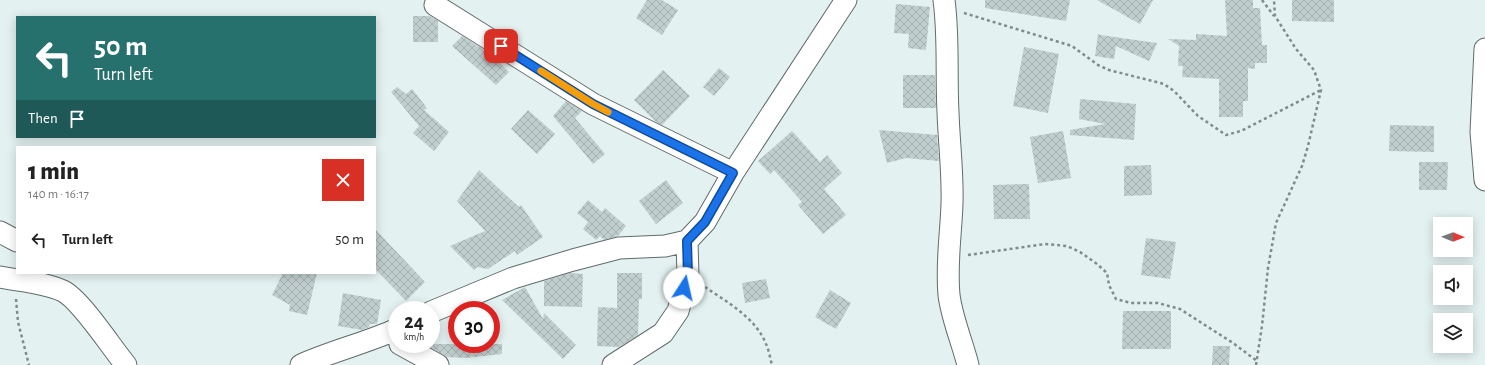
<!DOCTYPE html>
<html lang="en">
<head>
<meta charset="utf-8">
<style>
  :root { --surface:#fff; --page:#f2f2f2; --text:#222; --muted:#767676 }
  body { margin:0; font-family:"Alegreya Sans",sans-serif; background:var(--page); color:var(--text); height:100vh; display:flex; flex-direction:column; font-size:15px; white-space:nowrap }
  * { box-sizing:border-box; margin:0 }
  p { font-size:13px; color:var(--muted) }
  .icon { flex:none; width:22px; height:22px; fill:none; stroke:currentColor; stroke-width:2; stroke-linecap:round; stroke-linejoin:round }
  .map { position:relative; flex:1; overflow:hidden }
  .sheet { position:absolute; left:16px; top:146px; width:360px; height:128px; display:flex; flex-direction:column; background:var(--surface); border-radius:0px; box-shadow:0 2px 10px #0003 }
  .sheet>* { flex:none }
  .top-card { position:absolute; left:16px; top:16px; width:360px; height:122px; border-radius:0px; box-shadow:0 2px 10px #0003; background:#26706e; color:#fff; overflow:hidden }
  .needle { width:26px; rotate:91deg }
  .tools { position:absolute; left:1433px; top:217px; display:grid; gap:8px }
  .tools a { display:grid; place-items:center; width:40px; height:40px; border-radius:0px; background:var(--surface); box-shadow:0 2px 10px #0003; font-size:20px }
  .speed { position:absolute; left:388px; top:301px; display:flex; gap:8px; font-size:20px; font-weight:700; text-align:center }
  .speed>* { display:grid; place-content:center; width:52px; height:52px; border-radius:50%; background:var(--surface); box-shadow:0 2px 10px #0003; line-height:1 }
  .speed small { font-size:10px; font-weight:400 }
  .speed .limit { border:6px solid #d22; background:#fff; color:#111 }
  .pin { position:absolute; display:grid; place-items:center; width:34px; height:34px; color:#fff; margin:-17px; border-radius:8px; box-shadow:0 2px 6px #0006 }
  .me { position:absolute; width:44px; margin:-22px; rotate:10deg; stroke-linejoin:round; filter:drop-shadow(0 0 3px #0008) }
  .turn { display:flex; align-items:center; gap:14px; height:84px; padding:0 12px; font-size:18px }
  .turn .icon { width:52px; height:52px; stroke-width:2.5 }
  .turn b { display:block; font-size:28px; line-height:34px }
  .then { display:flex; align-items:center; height:38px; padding:0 12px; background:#0003; gap:8px; font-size:15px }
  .round { display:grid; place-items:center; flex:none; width:42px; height:42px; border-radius:0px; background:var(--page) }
  .overview { display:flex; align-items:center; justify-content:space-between; height:68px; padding:0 12px }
  h1 { font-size:24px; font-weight:800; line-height:30px }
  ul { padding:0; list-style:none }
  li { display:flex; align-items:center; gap:12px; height:52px; padding:0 12px }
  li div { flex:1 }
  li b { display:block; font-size:15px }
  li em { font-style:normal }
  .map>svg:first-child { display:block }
  .building { fill:url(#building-cross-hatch) }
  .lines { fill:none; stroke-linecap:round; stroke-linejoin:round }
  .street-casing { stroke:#606c6b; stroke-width:23 }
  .path { stroke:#828b8b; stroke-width:2.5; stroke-dasharray:3 3; stroke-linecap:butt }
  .street { stroke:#fff; stroke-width:21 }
  .route-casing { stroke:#114b97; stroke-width:10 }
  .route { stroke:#1a73e8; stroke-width:7 }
  .slow { stroke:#f59e0b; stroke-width:7 }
</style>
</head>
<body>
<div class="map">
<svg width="1485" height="365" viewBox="0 0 1485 365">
  <defs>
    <pattern id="building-cross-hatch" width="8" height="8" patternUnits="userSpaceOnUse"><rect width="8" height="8" fill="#c0cecd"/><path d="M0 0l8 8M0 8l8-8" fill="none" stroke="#a5b1b0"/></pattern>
  </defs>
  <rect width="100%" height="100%" fill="#e3f1f0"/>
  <path class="building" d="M647,0H662L678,10L662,35L636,18Z
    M985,0H1070L1066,21L985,8Z
    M1097,0H1153L1140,24Z
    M1225,0H1253V8H1260L1262,45H1267V63H1255V69L1248,68V101H1243V117H1219V79L1182,77L1183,66H1178L1179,46L1181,47L1168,39L1196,40V34L1227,36Z
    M1292,0H1334V22L1292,21Z
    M896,4L930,7L926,50L908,48L909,34L894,33Z
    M413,16H430L438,21V42H413Z
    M1098,34L1100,35L1157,43L1149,61L1116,46L1114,59L1095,56Z
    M462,36L493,56L509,72L496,85L452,46Z
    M1024,47L1059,54L1048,113L1013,106Z
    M719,68L730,77L714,96L703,87Z
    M663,70L690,96L662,125L656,122L634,100Z
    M903,75H935L936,108H903Z
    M397,87L406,94L412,89L427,108L424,110L449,132L434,151L413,133L419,126L391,92Z
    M1080,99L1136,104L1134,140L1070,135V130L1105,124L1079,119Z
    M566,101L582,111L575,118L605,154L593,164L553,116Z
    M528,110L555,134L537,154L511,129Z
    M1390,125L1434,126V152L1389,151Z
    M879,130L937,135L939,161L906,158L887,163Z
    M792,131L820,162L827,155L842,173L824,189L846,215L823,234L798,205L802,202L774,170L770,174L758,161Z
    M1063,131L1071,178L1038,183L1030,137Z
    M1419,162H1448L1447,190H1419Z
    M1151,165L1152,195L1124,196V166Z
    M479,170L519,207L521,205L543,237L517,255L515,251L488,269L477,267L474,270L450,246L485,231L457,201Z
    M666,180L683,203L656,224L639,201Z
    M1029,184L1030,219H994L993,185Z
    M588,200L602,212L605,208L626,226L618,236L604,240L600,236L596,240L583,229L588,222L577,213Z
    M375,229L425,282L406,301L375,269Z
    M1146,238L1176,242L1170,279L1141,275Z
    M283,273H317L307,315L289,311L290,305L272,295Z
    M570,273L583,274L582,307L544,306V281Z
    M617,273H642V299H639L638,335L619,347L597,346L598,307L617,308Z
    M766,279L770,298L745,303L742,283Z
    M525,287L543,319L544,313L576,345L563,359L502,300Z
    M830,290L851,303L836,329L815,317Z
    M343,293L381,300L377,324H370L369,327L362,330L338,326Z
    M1123,311H1171V349H1122Z
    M428,344H502V354L466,358L447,357L428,346Z
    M1213,346H1230L1229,365H1212Z"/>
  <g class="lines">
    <defs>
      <path id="street" d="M944,0C949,37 946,75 948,112C949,143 953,173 952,204C951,234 946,264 949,295C952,319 962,341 968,365
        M435,5L593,104L733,173
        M1485,49L1481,132L1485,180
        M0,232L17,241
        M0,277C20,281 44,282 63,291C81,300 111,347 126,365
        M431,312L513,278L573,260L619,248L665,246L687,241L705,222L733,173L846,0
        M400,344L438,365
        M301,365C332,351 366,343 397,329
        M613,365L663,333L678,311L688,276L687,241"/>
    </defs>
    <use href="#street" class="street-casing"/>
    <path class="path" d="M1262,0L1274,16
      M964,13L1072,46L1098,65L1109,70L1164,84L1174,91L1198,116L1226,135L1241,131L1321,90
      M968,255L1045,244L1067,246L1080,252L1097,264L1107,273L1109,285L1116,299L1131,303H1158L1180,309L1233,343L1257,361
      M705,287C727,302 756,318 766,344C769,350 770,358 772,365
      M16,299L18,322L29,365
      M1256,365L1262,326L1268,268L1276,223L1302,166L1308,146L1321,90L1314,70L1296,49L1275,16L1274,0"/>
    <use href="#street" class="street"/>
  </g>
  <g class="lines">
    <defs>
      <path id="route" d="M501,46L593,104L733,173L705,222L687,241L688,276L684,288"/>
    </defs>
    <use href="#route" class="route-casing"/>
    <use href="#route" class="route"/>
    <path class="slow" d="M541,71L593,104L608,112"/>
  </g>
</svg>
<div class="tools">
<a><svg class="needle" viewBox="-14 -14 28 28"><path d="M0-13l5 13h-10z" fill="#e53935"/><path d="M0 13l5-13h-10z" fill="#767676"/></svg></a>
<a><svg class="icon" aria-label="sound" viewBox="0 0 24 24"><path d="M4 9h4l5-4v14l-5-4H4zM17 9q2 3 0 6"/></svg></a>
<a><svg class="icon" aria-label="layers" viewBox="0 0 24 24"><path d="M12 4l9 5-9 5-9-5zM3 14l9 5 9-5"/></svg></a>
</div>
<div class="speed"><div>24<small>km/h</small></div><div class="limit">30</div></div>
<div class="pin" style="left:501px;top:46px;background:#d93025"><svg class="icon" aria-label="arrive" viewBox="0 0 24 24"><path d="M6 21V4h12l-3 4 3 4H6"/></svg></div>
<svg class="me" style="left:684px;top:288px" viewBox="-20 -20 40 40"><circle r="19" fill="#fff"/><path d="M0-13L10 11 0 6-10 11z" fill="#1a73e8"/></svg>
<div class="top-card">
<div class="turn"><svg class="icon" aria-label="left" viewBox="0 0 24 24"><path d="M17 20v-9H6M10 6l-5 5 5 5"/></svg><div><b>50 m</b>Turn left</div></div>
<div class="then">Then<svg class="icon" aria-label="arrive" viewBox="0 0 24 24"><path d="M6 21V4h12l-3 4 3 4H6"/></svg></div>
</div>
<section class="sheet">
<div class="overview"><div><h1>1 min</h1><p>140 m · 16:17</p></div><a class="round" style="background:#d93025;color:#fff"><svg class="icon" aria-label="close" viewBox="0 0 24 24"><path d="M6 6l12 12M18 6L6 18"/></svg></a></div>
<ul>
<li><svg class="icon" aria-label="left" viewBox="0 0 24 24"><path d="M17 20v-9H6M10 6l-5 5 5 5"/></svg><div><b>Turn left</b></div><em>50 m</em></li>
</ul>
</section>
</div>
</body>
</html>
